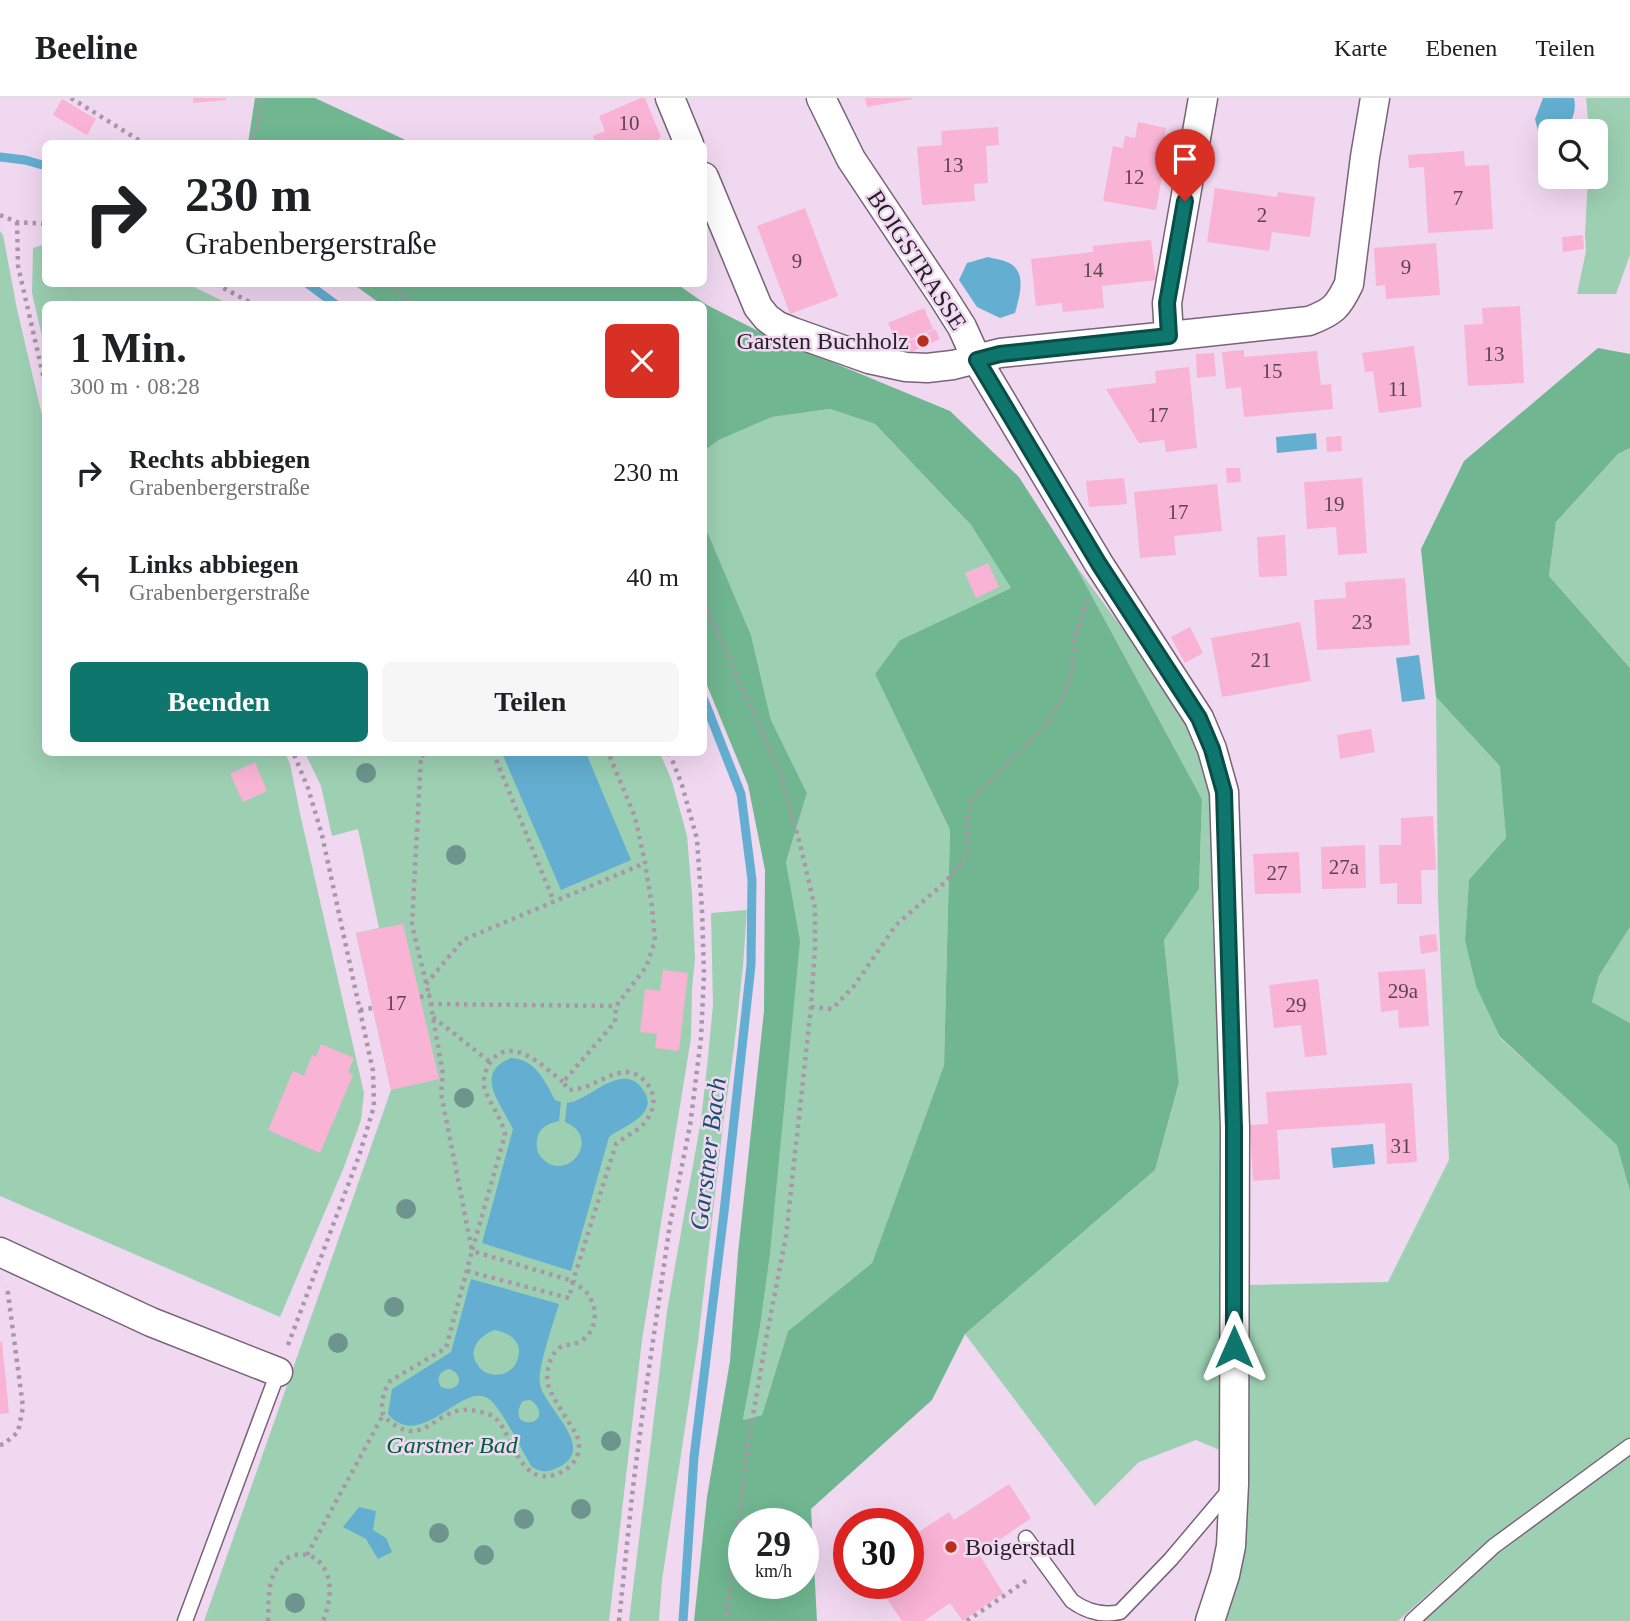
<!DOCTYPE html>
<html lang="de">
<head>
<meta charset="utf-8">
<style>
  :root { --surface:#fff; --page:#f6f6f6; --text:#202124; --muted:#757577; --line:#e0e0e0; --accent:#0f766e }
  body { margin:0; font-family:"Times New Roman",serif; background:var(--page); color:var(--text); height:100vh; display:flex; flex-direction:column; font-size:26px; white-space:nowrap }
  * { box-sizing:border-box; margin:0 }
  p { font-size:23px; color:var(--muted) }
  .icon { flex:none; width:38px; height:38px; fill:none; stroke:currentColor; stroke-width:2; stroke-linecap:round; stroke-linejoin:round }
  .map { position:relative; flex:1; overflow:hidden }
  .drawer { position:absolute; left:42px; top:203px; width:665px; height:455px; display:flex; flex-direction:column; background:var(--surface); border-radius:10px; box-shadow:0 7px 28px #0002 }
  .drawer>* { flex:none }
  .hud { position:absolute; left:42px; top:42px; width:665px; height:147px; border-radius:10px; box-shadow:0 7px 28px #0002; background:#fff; color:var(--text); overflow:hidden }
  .tools { position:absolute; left:1538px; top:21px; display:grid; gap:14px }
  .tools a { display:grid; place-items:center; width:70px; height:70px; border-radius:10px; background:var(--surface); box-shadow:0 7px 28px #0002; font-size:35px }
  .speed { position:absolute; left:728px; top:1410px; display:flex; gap:14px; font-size:35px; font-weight:700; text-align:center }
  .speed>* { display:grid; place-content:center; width:91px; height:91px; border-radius:50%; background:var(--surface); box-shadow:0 7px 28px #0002; line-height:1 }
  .speed small { font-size:18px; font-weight:400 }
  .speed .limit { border:10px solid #d22; background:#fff; color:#111 }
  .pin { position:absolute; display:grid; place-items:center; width:60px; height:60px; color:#fff; margin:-72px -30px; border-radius:50% 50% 50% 0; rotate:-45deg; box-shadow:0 0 7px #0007 }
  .pin .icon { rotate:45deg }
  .me { position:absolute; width:77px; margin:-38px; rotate:0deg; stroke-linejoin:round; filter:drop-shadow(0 0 5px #0008) }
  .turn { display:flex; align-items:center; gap:24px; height:147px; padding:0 28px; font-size:32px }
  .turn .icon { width:91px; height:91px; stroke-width:2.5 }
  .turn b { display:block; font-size:49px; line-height:60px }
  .round { display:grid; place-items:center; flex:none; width:74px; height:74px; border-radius:10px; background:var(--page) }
  .summary { display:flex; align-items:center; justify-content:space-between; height:119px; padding:0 28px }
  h1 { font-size:42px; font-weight:700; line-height:52px }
  .action { display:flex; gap:14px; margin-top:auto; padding:14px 28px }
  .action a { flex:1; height:80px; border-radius:10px; background:var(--accent); color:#fff; font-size:28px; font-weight:700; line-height:80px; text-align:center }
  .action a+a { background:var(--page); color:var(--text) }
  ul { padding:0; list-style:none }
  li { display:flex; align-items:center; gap:21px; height:105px; padding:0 28px }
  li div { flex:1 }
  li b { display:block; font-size:26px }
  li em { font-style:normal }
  header { display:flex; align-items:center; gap:42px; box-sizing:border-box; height:98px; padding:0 35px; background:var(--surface); border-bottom:2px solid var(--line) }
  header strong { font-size:33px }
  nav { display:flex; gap:38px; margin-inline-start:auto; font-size:24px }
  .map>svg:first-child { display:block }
  .green { fill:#9dd0b3 }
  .forest { fill:#70b791; fill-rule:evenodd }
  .water { fill:#63aed1; fill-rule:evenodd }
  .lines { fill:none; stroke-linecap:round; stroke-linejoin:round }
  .stream { stroke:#63aed1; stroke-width:9 }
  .building { fill:#f9b3d4 }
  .service-casing { stroke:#786379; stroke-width:17 }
  .minor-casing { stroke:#786379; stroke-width:31 }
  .path { stroke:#a996a9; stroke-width:4.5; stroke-dasharray:3.5 5; stroke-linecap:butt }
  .service { stroke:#fff; stroke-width:14 }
  .minor { stroke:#fff; stroke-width:28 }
  .tree { fill:#6d958d }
  .route-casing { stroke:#0a4d48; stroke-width:18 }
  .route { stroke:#0f766e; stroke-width:12 }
  .poi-dot { fill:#bb2e1d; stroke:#f0d8f1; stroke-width:2.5 }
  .labels { text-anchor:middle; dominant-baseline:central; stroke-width:5; stroke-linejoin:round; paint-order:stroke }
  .number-label { font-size:21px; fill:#5c4352 }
  .street-label { font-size:24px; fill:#271e27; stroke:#f0d8f1 }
  .poi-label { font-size:24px; fill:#271e27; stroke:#f0d8f1; text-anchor:end }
  .park-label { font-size:24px; font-style:italic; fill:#015e3b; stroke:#f0d8f1 }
  .water-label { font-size:26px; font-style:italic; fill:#15526b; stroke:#f0d8f1 }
</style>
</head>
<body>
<header>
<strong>Beeline</strong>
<nav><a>Karte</a><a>Ebenen</a><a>Teilen</a></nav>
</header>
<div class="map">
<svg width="1630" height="1523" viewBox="0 0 1630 1523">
  <rect width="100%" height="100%" fill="#f0d8f1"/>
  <path class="green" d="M1586,0H1630V157L1616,196H1577L1586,153L1585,136L1588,79H1596V33H1589Z
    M0,133L3,137L17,211L40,309L45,325L46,654H285L290,666L301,720L364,995L361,1022L344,1069L280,1219L0,1098Z
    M45,146L46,186H188L229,206H46L45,251L32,195L33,150Z
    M830,311L875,326L971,427L1011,490L900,542L875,576L950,732L944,967L872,1165L788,1233L762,1317L743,1322L760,1229L770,1157L799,843L786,764L807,695L771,622L751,537L704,426V353L719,342L772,319Z
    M1630,350V570L1549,478L1556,424L1618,356Z
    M1074,465L1150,568L1194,639L1204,667L1212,702L1222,845V1353L1196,1342L1139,1364L1095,1408L965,1236L1155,1072L1179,986L1164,842L1199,791L1202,701Z
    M1436,599L1501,668L1506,741L1469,783L1465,842L1500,940L1618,1047L1630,1093V1339L1511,1425L1478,1451L1398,1523H1216L1247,1187L1388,1184L1449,1062L1438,800Z
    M305,655H660L672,683L687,738L692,796L695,861L692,891L691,940L642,1242L609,1523H204L391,992L356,835L379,830L358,731L332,738L321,688Z
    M747,812L743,868L734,950L723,1027L698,1244L662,1482L659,1523H629L667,1213L701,1022L708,959L713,907L711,815Z
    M1630,829V925L1592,904L1599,878Z
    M1630,1356V1523H1419L1484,1463Z"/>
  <path class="forest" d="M255,0H315L412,45H248Z
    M353,186H677L707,207L764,236L950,313L1019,379L1074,465L1202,701L1199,791L1164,842L1179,985L1155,1072L965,1236L932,1302L811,1411L817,1523H694L707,1399L730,1263L738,1155L764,913L765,772L748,687L704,580V426L751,537L771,622L807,695L786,764L800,843L770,1157L760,1229L743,1322L762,1317L788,1233L872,1165L944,967L950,732L875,576L900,542L1011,490L971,427L875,326L830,311L772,319L719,342L704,353V206H381ZM744,1426H803V1486H744Z
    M1598,250L1630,256V350L1618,356L1556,424L1549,478L1630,570V829L1599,878L1592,904L1630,925V1093L1617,1047L1500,939L1476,888L1465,842L1469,782L1506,740L1500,668L1436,599L1421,451L1464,363Z"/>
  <path class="water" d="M1543,0H1574C1577,12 1572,24 1564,33H1550V41L1539,37L1535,21Z
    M988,159C995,161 1005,162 1011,166C1027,176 1019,200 1015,215L1000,220L977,209L959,182L967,165Z
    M1316,335L1317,351L1277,355L1276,339Z
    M1419,557L1425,601L1402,604L1396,560Z
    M502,655H586L631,762L561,792Z
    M511,960C535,961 545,983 555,1002L561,1004L559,1023C547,1026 538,1030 537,1043C536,1049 537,1054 540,1058C566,1089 604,1039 565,1024L567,1005C587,1002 602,983 622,981C630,980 636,983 641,989C663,1016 625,1027 609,1039L571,1173L482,1145L513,1031C502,1007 472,975 511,960Z
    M1373,1046L1375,1066L1333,1070L1331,1050Z
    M471,1181L559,1206C554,1223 537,1271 540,1286C544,1311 604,1354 552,1372C544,1375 539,1373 532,1369C523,1355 501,1309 489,1301C462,1282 422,1355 388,1316L392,1291L451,1254ZM495,1232C511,1235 524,1245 517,1263C512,1277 491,1282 480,1270C465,1254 479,1237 495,1232ZM450,1271C467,1279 458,1296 441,1289C436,1280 439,1273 450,1271ZM530,1302C540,1307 544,1321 531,1324C516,1326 516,1312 523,1303Z
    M359,1409L376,1413L373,1432L386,1440L392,1454L378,1461L366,1441L343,1429Z"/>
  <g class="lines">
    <path class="stream" d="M0,59L25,62L46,68
      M308,186L335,206
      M683,1523L694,1359L724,1114L751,867L752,782L741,696L704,602"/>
  </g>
  <path class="building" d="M193,0H226V2L193,5Z
    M641,0H645L661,39L658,41L660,46H596L593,38L605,33L599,18Z
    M865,0H912V1L867,9Z
    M62,1L96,21L87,37L53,17Z
    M1138,24L1166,30L1161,54L1166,55L1156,112L1103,103L1113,48L1123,50L1125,38L1135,40Z
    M998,29L999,47L986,48L988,85L974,86L975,103L922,107L917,49L942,47L941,33Z
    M1464,53L1465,68L1489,67L1493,131L1428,135L1424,69L1409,70L1408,57Z
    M1215,90L1277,99L1278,94L1315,99L1310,139L1272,134L1269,153L1207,144Z
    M805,110L838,198L790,216L757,128Z
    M1583,137L1584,151L1563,154L1562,139Z
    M1151,142L1156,182L1102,188L1104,210L1063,214L1062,205L1036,208L1031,161L1093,154V148Z
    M1436,145L1440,197L1386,201L1385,187L1376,188L1374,150Z
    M1520,208L1524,285L1468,288L1464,227L1483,226L1482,210Z
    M924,210L933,231L898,247L888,225Z
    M935,231L940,241L911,254L907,244Z
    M1414,248L1422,309L1379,315L1373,273L1365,274L1362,255Z
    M1244,252V259L1317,253L1321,287L1331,286L1333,311L1244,319L1241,289L1226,291L1222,254Z
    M1214,255L1216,278L1197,280L1196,256Z
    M1189,269L1197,350L1166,354L1164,342L1139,345L1106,291L1156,285L1155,273Z
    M1341,338L1342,353L1327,354L1326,339Z
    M1226,370H1240L1241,384L1227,385Z
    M1124,380L1127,406L1089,409L1086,383Z
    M1362,380L1367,455L1338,457L1336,429L1307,431L1304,384Z
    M1217,386L1222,433L1174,438L1176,457L1140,460L1134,394Z
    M1285,437L1287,478L1259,479L1257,439Z
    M988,465L999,489L976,500L965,475Z
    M1405,480L1410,547L1317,552L1314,502L1346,500L1345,484Z
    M1300,524L1311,583L1222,599L1211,540Z
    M1190,529L1203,555L1185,565L1171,539Z
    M1371,631L1375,654L1340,661L1337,637Z
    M255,664L267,693L243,704L230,676Z
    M1433,718L1436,772H1421L1422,806H1397V785L1380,786L1379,747H1401V720Z
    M1365,747L1366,790L1322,791L1321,749Z
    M1299,754L1301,795L1255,796L1253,756Z
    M403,826L439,981L391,992L356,835Z
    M1436,836L1438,853L1421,856L1419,838Z
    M1425,871L1429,928L1399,930L1398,912L1381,914L1378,874Z
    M663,872L688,875L679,953L655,950L657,936L640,934L645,891L660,893Z
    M1318,881L1327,957L1305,959L1301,927L1274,930L1269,887Z
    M321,946L354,960L348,974L353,977L320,1055L268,1032L293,973L304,978L312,957L316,959Z
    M1412,985L1417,1064L1387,1066L1385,1025L1277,1032L1280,1081L1253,1083L1250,1027L1268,1026L1266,994Z
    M0,1244H2L9,1315L0,1316Z
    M1009,1386L1031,1420L979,1456L1003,1495L963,1523L950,1505L924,1523H902L882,1494L895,1486H908V1477L924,1466L908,1441L949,1414L954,1422Z"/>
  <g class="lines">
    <defs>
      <path id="service" d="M1026,1440L1072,1503C1087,1514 1102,1518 1120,1514L1171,1461L1231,1390
        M185,1523L278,1274
        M1412,1523L1494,1448L1630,1348"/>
      <path id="minor" d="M670,0L689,46
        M821,0L851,61L943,199L962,229L977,262L1099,466L1199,620L1212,651L1224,694L1235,1030L1234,1386L1231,1448L1225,1477L1210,1523
        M704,79L758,209L767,220L778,228L793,234L869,261L906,269L927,270L953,267L1000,255L1169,238L1167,205L1203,0
        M1169,238L1309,223C1333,214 1338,209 1349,186L1365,59L1375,0
        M0,1154L151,1224L278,1274"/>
    </defs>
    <use href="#service" class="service-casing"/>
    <use href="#minor" class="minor-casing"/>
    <path class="path" d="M71,0L145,46
      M248,46C259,34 260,15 260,0
      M0,117L17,124L46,126
      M17,124L18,168L46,290
      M216,186L253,206
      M387,186L413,206
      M704,504L780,674L801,750L815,810V850L811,909L786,1138L767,1236L748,1347L726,1523
      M420,654L421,658L412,827L429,897
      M493,654L554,804
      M421,658L431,654
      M426,886L463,842L645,765
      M420,899L429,897L443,976L441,995L472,1153L446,1250L390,1283L384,1294L382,1307L383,1317C422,1357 434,1309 469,1312C479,1313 492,1315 498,1323C514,1342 520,1386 554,1377C562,1375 571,1369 575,1362C580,1355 580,1343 576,1336C569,1323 554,1303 549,1290C545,1277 548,1259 559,1250C565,1246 573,1247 579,1244C596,1236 599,1213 589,1198C586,1192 578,1188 573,1183L616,1046C623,1040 631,1036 638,1031C652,1020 659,1002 648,987C643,980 635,974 626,974C611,975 599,984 585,989C580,991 574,991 569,992L563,984L615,924L616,908L646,869L655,843L652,808L645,765L635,719L608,654
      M430,906L616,908
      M811,909L832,911L854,888L896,827L944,785L963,763L969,749L967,721L972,702L1043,630L1063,599L1072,574L1074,543L1088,500
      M360,912L372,910
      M433,919L490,964
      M467,1173L569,1200L573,1183L472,1153L505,1037C502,1020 491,1008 485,992C482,984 485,973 489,966C510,934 544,969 563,984
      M288,1247L359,1058L374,1008L373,973L322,737L308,690L293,654
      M0,1347L4,1346L18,1334L23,1309L7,1188
      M307,1457L383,1317
      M268,1523C269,1508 267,1488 275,1474C286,1451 316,1450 326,1474C333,1490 329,1508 323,1523
      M619,1523L633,1389L644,1305L670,1126L690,1028L701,940L704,876L702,812L697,741L682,687L669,654
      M967,1523L1030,1480"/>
    <use href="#service" class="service"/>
    <use href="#minor" class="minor"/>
  </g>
  <g class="tree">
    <circle cx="366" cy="675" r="10"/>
    <circle cx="456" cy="757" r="10"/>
    <circle cx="464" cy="1000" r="10"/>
    <circle cx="406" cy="1111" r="10"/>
    <circle cx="394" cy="1209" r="10"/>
    <circle cx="338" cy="1245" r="10"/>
    <circle cx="611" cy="1343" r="10"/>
    <circle cx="581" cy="1411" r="10"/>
    <circle cx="524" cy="1421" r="10"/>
    <circle cx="439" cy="1435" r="10"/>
    <circle cx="484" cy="1457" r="10"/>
    <circle cx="295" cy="1505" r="10"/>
  </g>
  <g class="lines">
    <defs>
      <path id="route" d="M1185,103L1167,205L1169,238L1000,256L977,262L1099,466L1199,620L1212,651L1224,694L1234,1030V1249"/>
    </defs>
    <use href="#route" class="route-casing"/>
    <use href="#route" class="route"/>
  </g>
  <g class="poi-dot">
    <circle cx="923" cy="243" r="7"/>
    <circle cx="951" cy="1449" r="7"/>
  </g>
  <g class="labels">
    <g class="number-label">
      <text x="629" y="25">10</text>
      <text x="953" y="67">13</text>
      <text x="1134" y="79">12</text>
      <text x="1458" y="100">7</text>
      <text x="1262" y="117">2</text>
      <text x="797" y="163">9</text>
      <text x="1406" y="169">9</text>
      <text x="1093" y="172">14</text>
      <text x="1494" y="256">13</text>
      <text x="1272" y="273">15</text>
      <text x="1398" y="291">11</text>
      <text x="1158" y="317">17</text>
      <text x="1334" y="406">19</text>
      <text x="1178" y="414">17</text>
      <text x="1362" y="524">23</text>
      <text x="1261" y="562">21</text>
      <text x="1344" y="769">27a</text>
      <text x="1277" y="775">27</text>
      <text x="1403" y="893">29a</text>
      <text x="396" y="905">17</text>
      <text x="1296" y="907">29</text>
      <text x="1401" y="1048">31</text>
    </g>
    <g class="street-label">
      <text transform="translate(917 162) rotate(57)">BOIGSTRASSE</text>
    </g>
    <g class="poi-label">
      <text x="909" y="243">Garsten Buchholz</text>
      <text x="965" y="1449" text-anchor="start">Boigerstadl</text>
    </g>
    <g class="park-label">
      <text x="452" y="1347">Garstner Bad</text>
    </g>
    <g class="water-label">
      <text transform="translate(708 1056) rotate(-83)">Garstner Bach</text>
    </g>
  </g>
</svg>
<div class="tools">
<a><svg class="icon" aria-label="search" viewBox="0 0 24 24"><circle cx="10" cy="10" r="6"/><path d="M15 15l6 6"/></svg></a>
</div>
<div class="speed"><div>29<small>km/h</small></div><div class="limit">30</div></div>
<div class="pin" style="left:1185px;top:103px;background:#d93025"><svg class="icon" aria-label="arrive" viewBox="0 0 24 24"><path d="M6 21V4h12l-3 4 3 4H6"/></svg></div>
<svg class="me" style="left:1234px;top:1249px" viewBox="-20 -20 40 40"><path d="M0-17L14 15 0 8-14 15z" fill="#0f766e" stroke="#fff" stroke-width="4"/></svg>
<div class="hud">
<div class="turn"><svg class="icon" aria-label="right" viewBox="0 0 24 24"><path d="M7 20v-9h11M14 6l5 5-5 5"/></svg><div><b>230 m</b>Grabenbergerstraße</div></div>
</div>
<section class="drawer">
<div class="summary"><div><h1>1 Min.</h1><p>300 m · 08:28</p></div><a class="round" style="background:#d93025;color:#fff"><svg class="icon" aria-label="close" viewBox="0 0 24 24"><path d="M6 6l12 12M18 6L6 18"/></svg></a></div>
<ul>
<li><svg class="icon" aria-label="right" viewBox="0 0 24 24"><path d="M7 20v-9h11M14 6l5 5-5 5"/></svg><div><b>Rechts abbiegen</b><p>Grabenbergerstraße</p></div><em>230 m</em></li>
<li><svg class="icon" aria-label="left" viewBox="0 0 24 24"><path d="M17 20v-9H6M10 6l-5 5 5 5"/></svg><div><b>Links abbiegen</b><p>Grabenbergerstraße</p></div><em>40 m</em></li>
</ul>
<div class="action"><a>Beenden</a><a>Teilen</a></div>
</section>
</div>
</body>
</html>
